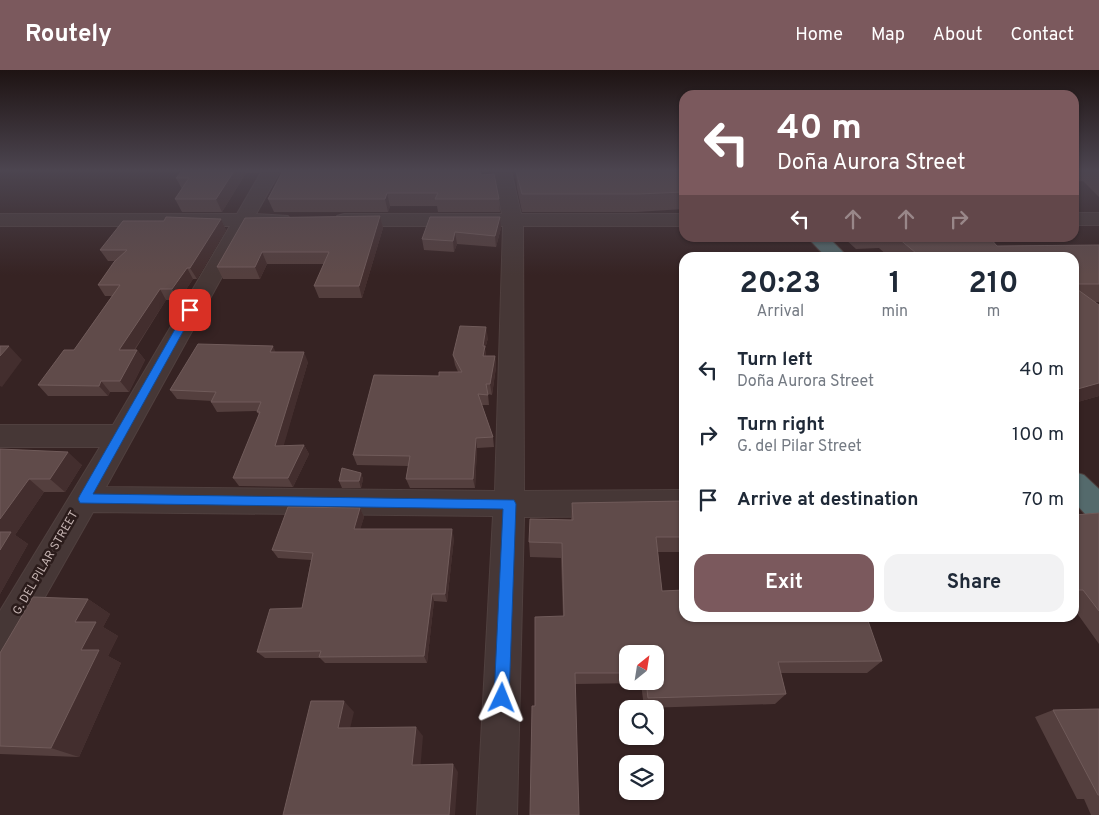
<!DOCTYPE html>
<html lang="en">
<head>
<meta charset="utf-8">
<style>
  :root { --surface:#fff; --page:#f2f2f3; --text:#1f2937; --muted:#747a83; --accent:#7b595d }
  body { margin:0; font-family:Overpass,sans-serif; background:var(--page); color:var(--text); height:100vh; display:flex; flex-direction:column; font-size:19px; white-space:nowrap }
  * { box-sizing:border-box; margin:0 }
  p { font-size:16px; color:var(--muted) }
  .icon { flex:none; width:28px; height:28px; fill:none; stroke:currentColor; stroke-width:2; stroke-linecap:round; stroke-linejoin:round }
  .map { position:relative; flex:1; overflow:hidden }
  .panel { position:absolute; left:679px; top:182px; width:400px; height:370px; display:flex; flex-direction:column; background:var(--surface); border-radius:15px; box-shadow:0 1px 4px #0004 }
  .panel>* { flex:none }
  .hud { position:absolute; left:679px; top:20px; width:400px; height:152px; border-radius:15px; box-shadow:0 1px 4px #0004; background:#7b595d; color:#fff; overflow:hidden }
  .needle { width:32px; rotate:30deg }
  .buttons { position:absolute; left:619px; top:575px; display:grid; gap:10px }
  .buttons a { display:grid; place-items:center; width:45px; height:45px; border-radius:10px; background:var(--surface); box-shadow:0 1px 4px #0004; font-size:25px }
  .pin { position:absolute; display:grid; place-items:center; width:42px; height:42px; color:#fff; margin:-21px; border-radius:10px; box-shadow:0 2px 8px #0006 }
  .me { position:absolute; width:55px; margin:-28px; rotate:2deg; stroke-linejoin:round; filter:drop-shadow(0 0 4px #0008) }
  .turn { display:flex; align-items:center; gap:18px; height:105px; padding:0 15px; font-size:22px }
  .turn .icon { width:65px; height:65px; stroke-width:2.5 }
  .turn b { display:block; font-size:35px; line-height:42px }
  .lanes { display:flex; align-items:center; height:48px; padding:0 15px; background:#0003; justify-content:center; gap:25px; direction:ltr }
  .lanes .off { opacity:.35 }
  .eta { display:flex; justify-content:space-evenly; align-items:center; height:85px; text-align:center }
  .eta b { font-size:30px; font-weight:700; line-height:35px }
  .primary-button { display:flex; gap:10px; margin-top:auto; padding:10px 15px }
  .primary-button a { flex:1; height:58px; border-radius:15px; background:var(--accent); color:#fff; font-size:20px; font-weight:700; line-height:58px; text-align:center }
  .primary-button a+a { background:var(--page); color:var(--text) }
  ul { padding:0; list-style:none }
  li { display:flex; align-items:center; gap:15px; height:65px; padding:0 15px }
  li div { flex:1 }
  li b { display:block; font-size:19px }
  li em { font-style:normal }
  header { display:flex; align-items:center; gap:30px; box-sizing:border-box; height:70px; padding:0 25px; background:var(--accent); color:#fff }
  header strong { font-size:24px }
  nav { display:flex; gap:28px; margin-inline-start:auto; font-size:18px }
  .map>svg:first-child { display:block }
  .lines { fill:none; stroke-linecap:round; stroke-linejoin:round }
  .minor-casing { stroke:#50403f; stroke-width:2 }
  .highway-casing { stroke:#4e3f3d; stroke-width:2 }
  .minor { fill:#463736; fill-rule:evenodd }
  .highway { fill:#546a6c; fill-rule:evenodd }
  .wall { fill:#543f3e; fill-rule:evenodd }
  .shaded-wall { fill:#432e2e }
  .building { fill:#604b4a; stroke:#705b5a }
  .route { fill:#1a73e8; stroke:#114b97 }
  .labels { text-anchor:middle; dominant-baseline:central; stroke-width:5; stroke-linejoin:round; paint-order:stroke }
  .street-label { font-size:12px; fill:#c3b2b0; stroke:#2b1c1b }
</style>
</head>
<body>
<header>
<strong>Routely</strong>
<nav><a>Home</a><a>Map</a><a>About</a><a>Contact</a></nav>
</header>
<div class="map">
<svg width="1099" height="745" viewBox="0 0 1099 745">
  <rect width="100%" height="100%" fill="#362323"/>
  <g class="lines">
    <defs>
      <path id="minor" d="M262,101H280L256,144L288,146L291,150L288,154L250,156L106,417L495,421L503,156H344L337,154L334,150L337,146L344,144H502L493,101H511L521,144H684V156H523L524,421L684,420V446L524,447L517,745H477L493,446L93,442L12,585L0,590V541L100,377H0V355H113L230,156H0V144H237Z
        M1074,143H1099V155H1074Z"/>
      <path id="highway" d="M808,168H829L849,188H827Z
        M1074,402L1084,405L1099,419V451L1088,447L1074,432Z"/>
    </defs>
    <use href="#minor" class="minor-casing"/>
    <use href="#highway" class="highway-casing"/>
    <use href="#minor" class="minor"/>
    <use href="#highway" class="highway"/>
  </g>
  <path class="wall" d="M182,101H261L259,103H246L222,142H182L175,129L182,119L176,108Z
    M280,101H480L481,105L499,129L500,142H438L437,136H390L388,142H274L268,129L281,103Z
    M516,101H684V139L636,142H522L517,118Z
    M1074,101H1099V127L1083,111L1074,112Z
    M380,146L383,158L362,228H319L314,216L324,194H267L260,209H223L217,197L245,148Z
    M430,147L501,158L496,177L457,174L454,182L424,180L422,169Z
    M221,149L226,160L197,209H193L179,230H166L135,280H137L145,290L129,322H110L108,326H48L38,315L74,280L112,226H105L98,215L115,191H108L100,180L164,151Z
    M844,168H990L997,176L1099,175V232H1095L1099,326L1074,333V188H890L879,178L856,179Z
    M488,268L485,279L486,286H495L496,297L492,325L488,324L489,335H482L493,367L494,377L477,378L475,418H410L406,409L408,396L357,395L353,385L439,306L458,302L455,295L453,285Z
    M276,282L308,292L283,376L304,375L309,384L293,417L239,416L233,408L259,345L257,341L217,342L211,332L212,331L177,329L170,320Z
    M0,379L82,395L65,422H44L15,465L28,474L0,524Z
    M361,403L363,409L361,418H342L339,411Z
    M684,431V482H658L662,521L882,591L867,603H781L786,624L775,634L644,638L641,613L576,614L535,636L563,547L561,488L530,487L529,472L571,450L572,433ZM628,584L655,611H628Z
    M360,438L364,447L360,459L454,468L447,532L434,531L427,593H325L320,588H265L257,582L302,538L311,490L278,488L272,480Z
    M1099,443V574L1074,539V445Z
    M88,529L110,544L103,557L118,566L108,586L121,593L79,687L0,684V583Z
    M976,548H1018L1016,549L978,551Z
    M1099,639V745H1091L1084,729H1077L1035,647L1053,640Z"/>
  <path class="shaded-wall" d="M234,101H245L246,103L222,142L216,129Z
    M387,123L390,136L388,142L385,129Z
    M380,146L383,158L362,228L359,216Z
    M500,147L501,158L496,177L495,166Z
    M221,149L226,160L197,209L190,198Z
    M455,162L457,174L454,182L453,171Z
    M262,182L267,194L260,209L255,197Z
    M187,198L193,209L179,230L172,219Z
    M160,219L166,230L127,291L119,280Z
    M486,257L488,268L485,279L486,286L485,296L483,276Z
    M9,276L22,290L2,317L0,316V286Z
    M273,276L277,285L270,282Z
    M137,280L145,290L129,322L120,311Z
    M304,282L308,292L281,385L275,376Z
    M495,286L496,297L492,325L490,314Z
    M101,311L110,322L108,326L99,316Z
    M1099,313V326L1074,333V320Z
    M476,368L477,378L475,418L473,409Z
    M304,375L309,384L293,417L288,408Z
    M68,382L82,395L65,422L50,409Z
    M361,403L363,409L361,418L359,411Z
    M29,409L44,422L15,465L28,474L0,524V449Z
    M360,438L364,447L358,467L354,459Z
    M452,459L454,468L447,532L445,524Z
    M432,524L434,531L427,593L424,586Z
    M88,529L110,544L103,557L118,566L108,586L121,593L79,687L51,678L81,580L75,552Z
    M344,631L354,642L348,667L338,658Z
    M416,657L423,666L420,702L412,695Z
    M453,694L458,702L455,745H449Z"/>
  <path class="building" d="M182,101H234L216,129H175L189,108H176Z
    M283,101H480L481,105L494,104L499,129H435L438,123H387L385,129H268Z
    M516,101H684V122L638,124H522Z
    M380,146L359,216H314L329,182H262L255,197H217L245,148Z
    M166,147L221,149L190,198H187L172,219H160L119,280H137L120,311H101L99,316L38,315L64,280H74L120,215H98L114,192L127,180H100L123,151H164Z
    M430,147H500L495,166L455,162L453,171L422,169Z
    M898,168H990L997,176L1099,175V214H1074V188H922Z
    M1074,217L1099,235V313L1074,320Z
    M460,256L486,257L483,276H485L483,286H495L490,314H486L488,325L478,324L493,367L476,368L473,409H406L410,386L353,385L374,305L439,306V302H462L453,285Z
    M198,274L273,276L270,282H304L275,376L304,375L288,408H233L260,342H257L261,332H211L216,322L170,320Z
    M0,276H9L0,286Z
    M0,379L68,382L50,409H29L0,449Z
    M342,398L361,403L359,411H339Z
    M684,431V467H656L662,521L684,520V548H867L882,591L778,592L786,624L648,628L646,611H655V584H628V603H575L579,745H530L532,636H535V547L564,546L562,473L529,472L530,449L573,450L572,433Z
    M288,437L360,438L354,459H452L445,524H432L424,586L319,587L321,581L257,582L270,539L302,538L313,483L272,480Z
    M1099,443V541L1083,520H1074V445Z
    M0,462H11L0,480Z
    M33,527L88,529L75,552H96L81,580H99L51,678L0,676V583Z
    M311,631H344L338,658L416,657L412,695L453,694L449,745H283Z
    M1099,639V725H1098L1053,640Z"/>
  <linearGradient id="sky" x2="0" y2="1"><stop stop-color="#1e1313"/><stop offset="0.49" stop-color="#4c4550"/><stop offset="1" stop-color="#4c4550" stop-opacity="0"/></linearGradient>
  <rect width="1099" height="205" fill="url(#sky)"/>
  <path class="route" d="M190,236L195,240L93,424L514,430L516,434L509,628L507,634L502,636L496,634L494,628L503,439L80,433L78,429L80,425L186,240Z"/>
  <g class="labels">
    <g class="street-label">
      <text transform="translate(46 493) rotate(-60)">G. DEL PILAR STREET</text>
    </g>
  </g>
</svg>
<div class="buttons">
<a><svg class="needle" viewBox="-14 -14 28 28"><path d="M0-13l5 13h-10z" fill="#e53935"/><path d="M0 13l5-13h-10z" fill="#747a83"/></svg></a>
<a><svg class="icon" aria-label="search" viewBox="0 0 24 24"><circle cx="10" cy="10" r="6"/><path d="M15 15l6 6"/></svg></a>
<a><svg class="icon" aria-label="layers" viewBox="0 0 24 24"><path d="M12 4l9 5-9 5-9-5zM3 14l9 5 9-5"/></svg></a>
</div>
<div class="pin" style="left:190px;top:240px;background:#d93025"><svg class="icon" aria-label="arrive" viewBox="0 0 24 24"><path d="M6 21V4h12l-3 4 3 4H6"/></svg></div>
<svg class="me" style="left:502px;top:628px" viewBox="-20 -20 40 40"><path d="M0-17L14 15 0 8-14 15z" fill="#1a73e8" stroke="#fff" stroke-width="4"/></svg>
<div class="hud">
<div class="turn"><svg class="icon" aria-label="left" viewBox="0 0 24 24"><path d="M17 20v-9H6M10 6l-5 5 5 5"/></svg><div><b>40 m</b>Doña Aurora Street</div></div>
<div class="lanes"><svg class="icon" aria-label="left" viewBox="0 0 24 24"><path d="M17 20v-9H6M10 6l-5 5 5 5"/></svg><svg class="icon off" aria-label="ahead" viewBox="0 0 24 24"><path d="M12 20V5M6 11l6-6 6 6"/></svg><svg class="icon off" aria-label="ahead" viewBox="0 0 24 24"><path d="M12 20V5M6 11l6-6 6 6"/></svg><svg class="icon off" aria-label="right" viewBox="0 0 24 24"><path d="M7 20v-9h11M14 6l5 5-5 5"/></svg></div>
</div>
<section class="panel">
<div class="eta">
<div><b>20:23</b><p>Arrival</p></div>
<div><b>1</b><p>min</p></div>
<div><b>210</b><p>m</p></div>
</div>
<ul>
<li><svg class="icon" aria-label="left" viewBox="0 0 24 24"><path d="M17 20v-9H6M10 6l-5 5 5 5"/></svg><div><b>Turn left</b><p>Doña Aurora Street</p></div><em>40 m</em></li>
<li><svg class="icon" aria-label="right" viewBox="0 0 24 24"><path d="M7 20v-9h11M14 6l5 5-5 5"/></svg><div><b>Turn right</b><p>G. del Pilar Street</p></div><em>100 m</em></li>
<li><svg class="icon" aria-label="arrive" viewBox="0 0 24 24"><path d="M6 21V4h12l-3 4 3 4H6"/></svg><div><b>Arrive at destination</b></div><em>70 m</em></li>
</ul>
<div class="primary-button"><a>Exit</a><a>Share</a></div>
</section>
</div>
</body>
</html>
